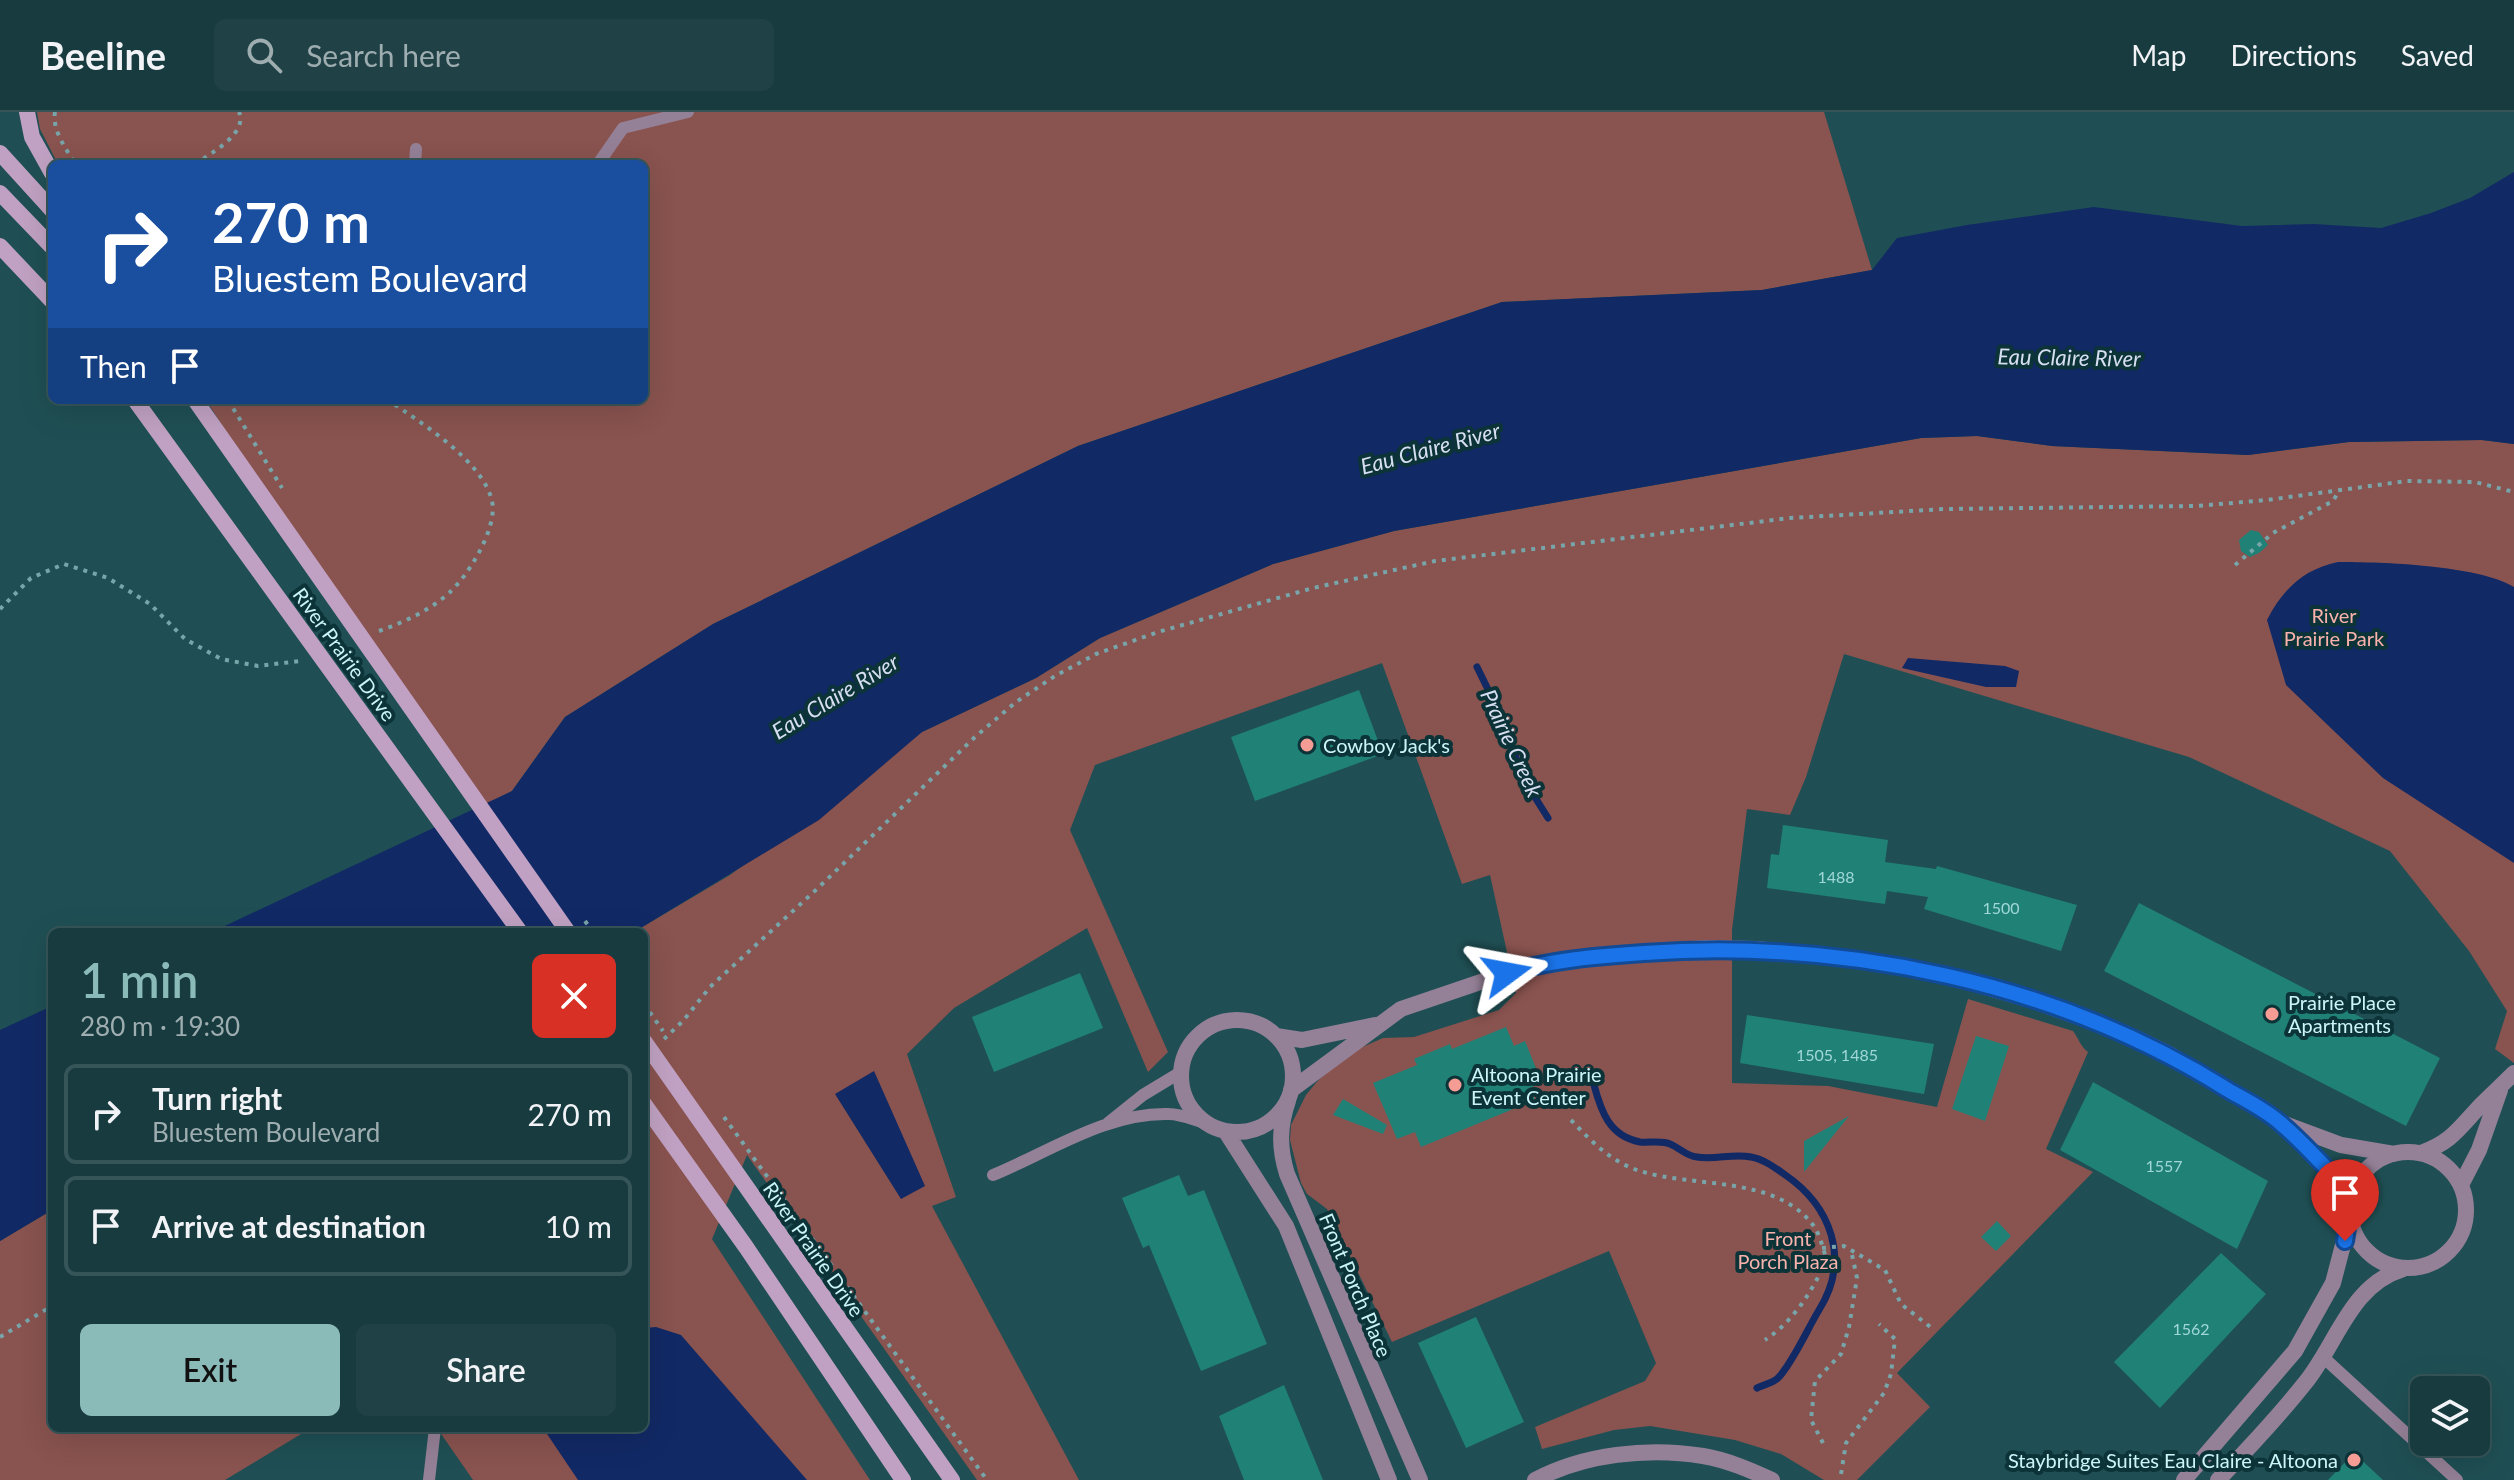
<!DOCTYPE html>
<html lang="en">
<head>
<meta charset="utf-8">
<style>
  :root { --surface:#173b3f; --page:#204246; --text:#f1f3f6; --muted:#9eadb0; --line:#365559; --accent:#8bbbb9 }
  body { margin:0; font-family:Lato,sans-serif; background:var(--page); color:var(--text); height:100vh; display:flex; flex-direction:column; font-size:30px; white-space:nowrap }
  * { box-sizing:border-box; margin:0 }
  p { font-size:26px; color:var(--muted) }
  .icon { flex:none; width:44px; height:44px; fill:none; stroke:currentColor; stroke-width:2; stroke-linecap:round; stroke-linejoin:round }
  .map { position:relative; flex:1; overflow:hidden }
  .panel { position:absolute; left:48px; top:816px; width:600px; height:504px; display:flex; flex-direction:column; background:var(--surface); border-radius:12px; box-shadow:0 8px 32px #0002,0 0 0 2px var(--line) }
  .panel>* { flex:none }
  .hud { position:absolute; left:48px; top:48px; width:600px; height:244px; border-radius:12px; box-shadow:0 8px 32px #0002,0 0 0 2px var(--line); background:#1a4fa0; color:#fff; overflow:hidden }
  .controls { position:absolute; left:2410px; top:1264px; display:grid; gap:16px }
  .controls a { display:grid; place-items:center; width:80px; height:80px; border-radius:12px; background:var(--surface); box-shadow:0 8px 32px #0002,0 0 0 2px var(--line); font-size:40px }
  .pin { position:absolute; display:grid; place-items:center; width:68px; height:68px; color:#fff; margin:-82px -34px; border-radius:50% 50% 50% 0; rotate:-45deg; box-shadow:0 0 8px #0007 }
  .pin .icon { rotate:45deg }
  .me { position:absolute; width:88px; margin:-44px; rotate:77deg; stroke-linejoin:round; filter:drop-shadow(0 0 6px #0008) }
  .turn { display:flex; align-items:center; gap:28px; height:168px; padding:0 32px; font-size:36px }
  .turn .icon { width:104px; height:104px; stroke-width:2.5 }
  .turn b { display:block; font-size:56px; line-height:68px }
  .then { display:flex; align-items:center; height:76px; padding:0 32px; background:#0003; gap:16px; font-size:30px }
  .round { display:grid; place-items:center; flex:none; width:84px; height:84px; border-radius:12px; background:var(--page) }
  .headline { display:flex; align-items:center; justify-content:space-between; height:136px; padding:0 32px }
  h1 { font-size:48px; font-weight:600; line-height:60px; color:var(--accent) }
  .primary-button { display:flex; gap:16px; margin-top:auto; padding:16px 32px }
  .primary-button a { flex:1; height:92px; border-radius:12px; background:var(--accent); color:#111; font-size:32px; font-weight:600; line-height:92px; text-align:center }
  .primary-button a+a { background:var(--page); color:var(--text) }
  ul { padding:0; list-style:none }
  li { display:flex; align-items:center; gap:24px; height:100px; margin:0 16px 12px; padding:0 16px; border:4px solid var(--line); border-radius:12px }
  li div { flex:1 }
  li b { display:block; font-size:30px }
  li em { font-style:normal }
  header { display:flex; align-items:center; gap:48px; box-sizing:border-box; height:112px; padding:0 40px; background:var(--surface); border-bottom:2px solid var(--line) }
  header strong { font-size:38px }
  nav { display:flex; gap:44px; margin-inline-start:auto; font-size:28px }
  .search { width:560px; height:72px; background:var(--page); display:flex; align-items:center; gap:20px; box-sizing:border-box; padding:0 28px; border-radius:12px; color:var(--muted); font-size:30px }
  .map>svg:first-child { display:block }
  .green { fill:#89534f }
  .water { fill:#112965 }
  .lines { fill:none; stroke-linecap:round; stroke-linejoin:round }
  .stream { stroke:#112965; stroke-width:7 }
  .building { fill:#208177 }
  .path { stroke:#78a5a9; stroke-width:4; stroke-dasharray:4 6; stroke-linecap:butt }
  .service { stroke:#958197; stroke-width:12 }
  .minor { stroke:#958197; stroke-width:16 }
  .secondary { stroke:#c0a1c3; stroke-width:16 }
  .route-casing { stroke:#114b97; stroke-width:20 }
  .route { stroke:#1a73e8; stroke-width:14 }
  .poi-dot { fill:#f59c95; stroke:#0c3337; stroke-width:3 }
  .labels { text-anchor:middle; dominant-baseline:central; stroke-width:8; stroke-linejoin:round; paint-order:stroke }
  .number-label { font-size:16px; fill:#a0d8d8 }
  .park-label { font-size:20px; fill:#f9b2ac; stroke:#0c3337 }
  .street-label { font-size:20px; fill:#cbf5f9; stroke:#0c3337 }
  .poi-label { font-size:20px; fill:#cbf5f9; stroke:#0c3337; text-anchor:start }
  .water-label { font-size:22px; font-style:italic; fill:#d6dff2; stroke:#0c3337 }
</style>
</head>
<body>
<header>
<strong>Beeline</strong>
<div class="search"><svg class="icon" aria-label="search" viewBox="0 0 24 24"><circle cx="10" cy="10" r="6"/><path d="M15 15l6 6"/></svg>Search here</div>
<nav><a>Map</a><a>Directions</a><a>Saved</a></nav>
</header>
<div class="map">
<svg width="2514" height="1368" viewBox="0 0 2514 1368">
  <rect width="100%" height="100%" fill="#1f4f54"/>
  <path class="green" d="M37,0H1824L1872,158L1762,178L1502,190L1078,334L713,512L565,605L512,679L485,694L253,362L206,288H644V52H58L40,17Z
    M1977,324L2052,334L2248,343L2349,330L2482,328L2514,332V951L2495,937L2507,899L2469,839L2390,739L2189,645L1844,542L1806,665L1790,703L1747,697L1732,818V971L1828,974L1937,995L1968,887L2073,919C2079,927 2080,934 2088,940L2046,1037L2093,1060L1897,1261L1930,1295L1857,1368H1824L1781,1342L1735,1328L1650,1314L1614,1318L1542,1337L1535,1315L1645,1269L1656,1251L1609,1139L1392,1230L1327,1097L1307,1082L1301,1071L1290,1028L1291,1013L1306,983L1315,972L1332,954L1358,937L1383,926L1414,925L1499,898L1516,881L1490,763L1462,772L1382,551L1095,653L1070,718L1168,940L1148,960L1087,816L954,896L907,942L956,1085L932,1094L1079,1368H977L747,1043L712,1127L870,1368H473L437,1316H644V820H634L730,763L922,620L1036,566L1100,526L1273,452L1394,419L1921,326Z
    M52,1098V1316H311L225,1368H0V1129Z"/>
  <path class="water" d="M2514,60V332L2482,328L2349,330L2248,343L2052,334L1977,324L1921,326L1394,419L1273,452L1100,526L1036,566L922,620L819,708L634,820H212L512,679L565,605L713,512L1078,334L1502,190L1762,178L1872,158L1897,126L1967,113L2094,95L2242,114L2314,112L2381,116L2431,101L2470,86Z
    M2338,450C2382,450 2477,453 2514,475V751L2383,666L2286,573L2267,508C2283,477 2304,457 2338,450Z
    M1908,546L2005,554L2019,559L2016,575H1986L1902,556Z
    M52,894V1098L0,1129V918Z
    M874,959L925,1074L901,1087L835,982Z
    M656,1215L681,1223L807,1368H578L543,1316H644V1216Z"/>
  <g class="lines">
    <path class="stream" d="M1477,555L1502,606L1523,666L1548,706
      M1594,973C1601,999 1609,1024 1640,1030C1649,1031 1662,1028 1670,1032C1680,1036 1686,1044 1697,1045C1715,1048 1734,1041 1751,1045C1763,1047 1774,1055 1784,1062C1831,1094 1851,1147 1819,1198C1808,1216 1792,1252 1778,1266C1773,1271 1763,1273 1757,1276"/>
  </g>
  <path class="building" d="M2251,418L2259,420L2268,433L2259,441L2250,445L2241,439L2239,428Z
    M1359,578L1383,642L1255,689L1231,625Z
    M1783,713L1888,728L1885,750L1936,757L1937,754L2077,793L2061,839L1924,797L1928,785L1887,779L1885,792L1767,776L1771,742L1779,743Z
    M2139,791L2440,946L2406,1014L2104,859Z
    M1080,861L1103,916L994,960L972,905Z
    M1747,903L1934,932L1924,982L1740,951Z
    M1506,915L1514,934L1525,929L1542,971L1530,976L1535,988L1421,1035L1415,1020L1397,1027L1373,971L1417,953L1414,947L1450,932L1452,937Z
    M1976,924L2009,934L1985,1009L1952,997Z
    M2093,970L2268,1069L2237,1137L2060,1038Z
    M1343,987L1387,1013L1383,1022L1333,1003Z
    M1849,1004L1804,1060V1029Z
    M1179,1063L1188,1084L1204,1078L1267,1232L1201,1259L1149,1133L1143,1136L1122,1086Z
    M1997,1109L2011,1124L1996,1139L1981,1125Z
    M2221,1141L2266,1182L2160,1296L2114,1250Z
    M1476,1205L1524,1310L1466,1336L1418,1231Z
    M1284,1273L1323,1368H1244L1219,1304Z
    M2354,1341L2383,1368H2328Z"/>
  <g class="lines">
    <path class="path" d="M55,0C52,19 66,36 75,52
      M195,52C211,41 248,22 239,0
      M228,288L282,376
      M2235,453L2273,421L2333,389L2339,379
      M0,497L31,466L64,452L108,466L150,492L185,527L221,547L258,554L300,549
      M379,519C404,510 429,499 449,481C468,464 498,416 492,389C483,349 420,310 388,288
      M585,809L593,820
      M644,892L663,919
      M664,927L683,909L710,875L818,776L975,625L1016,590L1055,564L1096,542L1158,520L1313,476L1435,449L1790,406L1945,397L2196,394L2267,388L2407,369L2475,370L2514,380
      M724,1005L987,1368
      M1571,1008C1591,1029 1611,1050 1640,1059C1693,1076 1775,1063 1813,1113C1820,1122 1823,1138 1827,1148C1811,1180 1795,1208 1765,1228
      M1822,1136L1844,1134L1885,1158L1901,1192L1933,1217
      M0,1225L52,1194
      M1823,1331L1811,1308L1815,1269L1841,1242L1849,1215L1857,1166L1851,1138
      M1841,1362L1846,1331L1884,1281L1891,1262L1895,1227L1879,1212"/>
    <path class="service" d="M415,52L416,37
      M598,52L623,16L688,0
      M1108,1011L1143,983L1181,960
      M993,1063C1049,1040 1107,1000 1169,1002C1181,1002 1194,1008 1205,1011
      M2323,1245L2457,1368
      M429,1368L435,1316"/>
    <path class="minor" d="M1181 964a56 56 0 1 1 112 0a56 56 0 1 1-112 0Z
      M1276,924L1302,928L1375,913
      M1291,978L1401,897L1507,861L1552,851L1621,842L1707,836L1758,837L1883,851L1944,863L2031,888L2134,925L2171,943L2279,1010L2341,1033L2394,1042
      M1288,989C1279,1015 1279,1036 1287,1062L1420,1368
      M2283,1014L2352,1082
      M1226,1020L1286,1114L1389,1368
      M2350 1098a58 58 0 1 1 116 0a58 58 0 1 1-116 0Z
      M2421,1041C2452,1030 2459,1016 2481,993C2492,982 2503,972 2514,961
      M2461,1073L2479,1038L2500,978
      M1535,1368C1584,1342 1648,1335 1703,1344C1727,1348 1750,1358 1772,1368
      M2184,1368L2295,1239L2333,1171L2350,1106
      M2218,1368C2248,1337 2278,1305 2305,1271C2337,1232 2350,1173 2403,1157"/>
    <path class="secondary" d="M27,0L32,25L52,61
      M0,41L52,98
      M0,81L52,135
      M0,134L52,189
      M135,288L520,820
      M195,288L568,820
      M644,929L952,1368
      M644,992L746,1135L903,1368"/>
  </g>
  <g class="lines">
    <defs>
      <path id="route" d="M1507,861C1551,848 1598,844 1644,841C1844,827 2057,870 2228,978C2245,988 2264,997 2279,1010C2305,1031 2327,1059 2352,1082L2345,1129"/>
    </defs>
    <use href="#route" class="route-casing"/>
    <use href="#route" class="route"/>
  </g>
  <g class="poi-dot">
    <circle cx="1307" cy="633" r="8"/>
    <circle cx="2272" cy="902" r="8"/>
    <circle cx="1455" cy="973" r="8"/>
    <circle cx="2354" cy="1348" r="8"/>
  </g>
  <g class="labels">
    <g class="number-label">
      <text x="1836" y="764">1488</text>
      <text x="2001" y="795">1500</text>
      <text x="1837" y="942">1505, 1485</text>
      <text x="2164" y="1053">1557</text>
      <text x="2191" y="1216">1562</text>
    </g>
    <g class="park-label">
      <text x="2334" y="503">River<tspan x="2334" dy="23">Prairie Park</tspan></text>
      <text x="1788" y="1126">Front<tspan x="1788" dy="23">Porch Plaza</tspan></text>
    </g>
    <g class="street-label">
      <text transform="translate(345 542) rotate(54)">River Prairie Drive</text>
      <text transform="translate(814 1137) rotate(55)">River Prairie Drive</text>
      <text transform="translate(1356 1173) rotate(67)">Front Porch Place</text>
    </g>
    <g class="poi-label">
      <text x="1323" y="633">Cowboy Jack's</text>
      <text x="2288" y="890">Prairie Place<tspan x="2288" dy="23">Apartments</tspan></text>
      <text x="1471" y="962">Altoona Prairie<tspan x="1471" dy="23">Event Center</tspan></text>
      <text x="2338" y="1348" text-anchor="end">Staybridge Suites Eau Claire - Altoona</text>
    </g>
    <g class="water-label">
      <text transform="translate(2069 245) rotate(1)">Eau Claire River</text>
      <text transform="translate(1430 336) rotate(-15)">Eau Claire River</text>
      <text transform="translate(835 584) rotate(-31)">Eau Claire River</text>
      <text transform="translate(1512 631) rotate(65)">Prairie Creek</text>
    </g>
  </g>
</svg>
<div class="controls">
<a><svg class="icon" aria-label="layers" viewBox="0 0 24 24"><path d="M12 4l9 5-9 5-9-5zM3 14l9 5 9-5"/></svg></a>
</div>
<div class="pin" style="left:2345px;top:1129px;background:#d93025"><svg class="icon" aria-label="arrive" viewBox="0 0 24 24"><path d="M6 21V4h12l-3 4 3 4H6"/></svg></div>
<svg class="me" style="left:1507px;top:861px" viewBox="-20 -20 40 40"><path d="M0-17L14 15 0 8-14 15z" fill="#1a73e8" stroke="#fff" stroke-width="4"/></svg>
<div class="hud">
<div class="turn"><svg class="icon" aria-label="right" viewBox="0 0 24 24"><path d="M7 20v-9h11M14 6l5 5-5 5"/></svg><div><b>270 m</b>Bluestem Boulevard</div></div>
<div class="then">Then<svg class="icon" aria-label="arrive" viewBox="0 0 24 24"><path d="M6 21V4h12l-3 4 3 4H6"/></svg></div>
</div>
<section class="panel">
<div class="headline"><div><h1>1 min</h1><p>280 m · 19:30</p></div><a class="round" style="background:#d93025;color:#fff"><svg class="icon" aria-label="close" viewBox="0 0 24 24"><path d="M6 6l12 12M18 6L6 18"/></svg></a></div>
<ul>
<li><svg class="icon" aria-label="right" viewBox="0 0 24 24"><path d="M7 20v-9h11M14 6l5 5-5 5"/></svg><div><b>Turn right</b><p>Bluestem Boulevard</p></div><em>270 m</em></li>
<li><svg class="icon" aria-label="arrive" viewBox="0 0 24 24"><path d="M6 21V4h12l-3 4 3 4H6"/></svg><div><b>Arrive at destination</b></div><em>10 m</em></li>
</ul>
<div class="primary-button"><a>Exit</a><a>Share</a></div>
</section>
</div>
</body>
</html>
